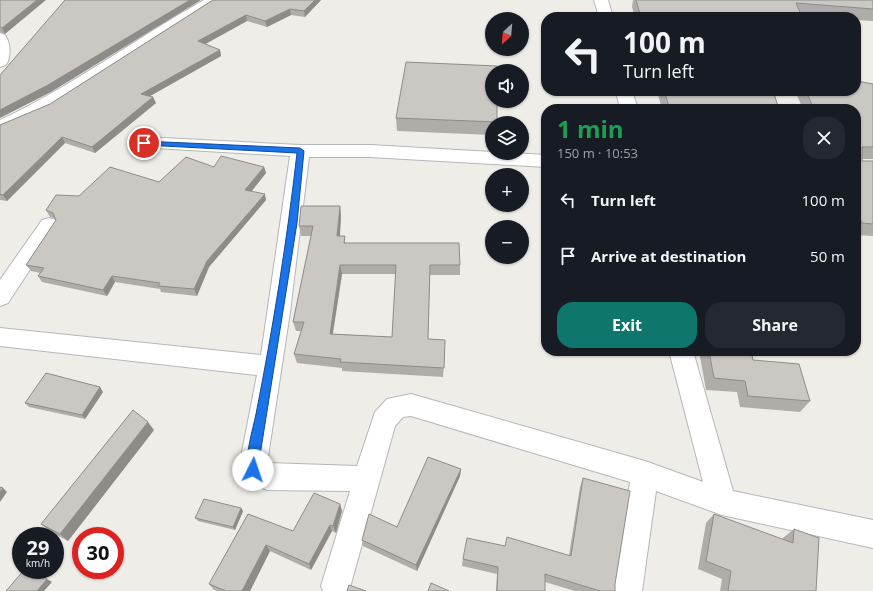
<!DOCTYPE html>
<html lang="en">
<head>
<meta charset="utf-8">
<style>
  :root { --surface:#171b24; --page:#242831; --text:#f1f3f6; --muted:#9ea1a6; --accent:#0f766e }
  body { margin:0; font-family:"Open Sans",sans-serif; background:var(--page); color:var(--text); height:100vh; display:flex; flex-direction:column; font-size:15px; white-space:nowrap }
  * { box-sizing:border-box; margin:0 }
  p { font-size:13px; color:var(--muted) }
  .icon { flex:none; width:22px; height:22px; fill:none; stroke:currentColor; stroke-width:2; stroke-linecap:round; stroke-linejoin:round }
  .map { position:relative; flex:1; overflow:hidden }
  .details { position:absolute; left:541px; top:104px; width:320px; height:252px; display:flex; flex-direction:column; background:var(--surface); border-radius:16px; box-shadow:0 1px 3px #0004 }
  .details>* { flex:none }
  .guide { position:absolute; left:541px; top:12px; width:320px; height:84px; border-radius:16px; box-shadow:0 1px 3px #0004; background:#171b24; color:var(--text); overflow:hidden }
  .needle { width:26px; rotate:206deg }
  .fabs { position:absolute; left:485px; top:12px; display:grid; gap:8px }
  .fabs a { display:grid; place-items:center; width:44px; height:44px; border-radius:50%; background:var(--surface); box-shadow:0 1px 3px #0004; font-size:20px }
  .speed { position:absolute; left:12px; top:527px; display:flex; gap:8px; font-size:20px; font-weight:700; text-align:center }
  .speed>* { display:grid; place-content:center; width:52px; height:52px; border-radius:50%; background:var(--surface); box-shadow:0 1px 3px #0004; line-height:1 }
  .speed small { font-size:10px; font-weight:400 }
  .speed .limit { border:6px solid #d22; background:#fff; color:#111 }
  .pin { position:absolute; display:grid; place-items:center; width:34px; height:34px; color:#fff; margin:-17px; border:2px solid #fff; border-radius:50%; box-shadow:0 1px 4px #0007 }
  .me { position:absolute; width:44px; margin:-22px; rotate:4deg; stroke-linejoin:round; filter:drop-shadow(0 0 3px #0008) }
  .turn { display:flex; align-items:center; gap:14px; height:84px; padding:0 16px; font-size:18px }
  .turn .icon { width:52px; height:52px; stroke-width:2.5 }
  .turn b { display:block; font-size:28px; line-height:34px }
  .round { display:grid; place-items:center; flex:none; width:42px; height:42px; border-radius:16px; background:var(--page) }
  .summary { display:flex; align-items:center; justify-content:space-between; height:68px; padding:0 16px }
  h1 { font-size:24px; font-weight:700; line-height:30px; color:#1e9e55 }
  .primary-button { display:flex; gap:8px; margin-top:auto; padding:8px 16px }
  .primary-button a { flex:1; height:46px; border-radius:16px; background:var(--accent); color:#fff; font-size:16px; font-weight:700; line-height:46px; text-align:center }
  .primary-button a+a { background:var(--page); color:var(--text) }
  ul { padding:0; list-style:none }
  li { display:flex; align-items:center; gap:12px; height:56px; padding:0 16px }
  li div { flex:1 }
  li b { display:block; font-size:15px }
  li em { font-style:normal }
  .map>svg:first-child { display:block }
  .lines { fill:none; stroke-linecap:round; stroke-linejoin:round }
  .minor-casing { stroke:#b4b7ba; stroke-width:2 }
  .minor { fill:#fff; fill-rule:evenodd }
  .wall { fill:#afaca9; fill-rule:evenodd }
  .shaded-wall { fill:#8e8c89 }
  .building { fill:#cbc8c4; stroke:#8e8c89; fill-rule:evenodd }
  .route { fill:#1a73e8; stroke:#114b97 }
</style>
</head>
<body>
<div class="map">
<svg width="873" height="591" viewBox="0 0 873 591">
  <rect width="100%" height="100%" fill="#efede7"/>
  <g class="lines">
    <defs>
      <path id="minor" d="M204,0H221L52,109L0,132V120C71,87 135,39 204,0Z
        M594,0H608L613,17H599Z
        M0,33L5,35C11,43 11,57 6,65L0,67Z
        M616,91H632L638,109H620Z
        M144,137L300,145H370L546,155V167L370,157H309L290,312L267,463L357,466L375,412L387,399L411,394L645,461L703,482L669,351H693L733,491L873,520V548L722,515L656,491L642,591H612L630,482L411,416L403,417L395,426L349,591H323L321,586L350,491L267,490L244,479L240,470L241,457L257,375L0,346V328L261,355L290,156L138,147L135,143L138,139Z
        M49,218L56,220L59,225L8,303L0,306V280L42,220Z"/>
    </defs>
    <use href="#minor" class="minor-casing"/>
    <use href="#minor" class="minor"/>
  </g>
  <path class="wall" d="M0,0L5,34L0,32Z
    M213,0H321L305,17L291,15L267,27L247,21L205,44L220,50L221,56L150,96L153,97L156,103L95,153L65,143L7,201L0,200V125L50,104Z
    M633,0H873V21L856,20V17H826L801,15L802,17H635L632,7Z
    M857,81L873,84V159H862V161H873V236L856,235V109H803L795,91H856Z
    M657,91H773L779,109H662Z
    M497,101V123H492V135L397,131L396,118Z
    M214,167H264L266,173L251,191L266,200L209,267L197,296L161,292L160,289L115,282L107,296L42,282L38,276L40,273L31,271L26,265L56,220V219L50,217L46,210L79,196L159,182Z
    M340,206L341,216L340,236L346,243L460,265V275H430L428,339L445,349L443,377L342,371V368L297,363L294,354L301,331H296L293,322L311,236H301L299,226ZM342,274H396L392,337L333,334Z
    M699,351H751L753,360L810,401L800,412L740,407L737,392L706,390Z
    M103,392L85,419L29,407L25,403Z
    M154,430L68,541L49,531L41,524Z
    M461,469L460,476L417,571L363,546L362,540L397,527Z
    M583,478L615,584V591H575L545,582V591H496L497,574L462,566L463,559L569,555L580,487Z
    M340,504L342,511L336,533L332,531L311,570L270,551L250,591H218L214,590L209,584L248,514L293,531Z
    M241,508L243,511L235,530L198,521L195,518Z
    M714,514L783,540V538L794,529L816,591H720L722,579L698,569L706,523Z"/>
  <path class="shaded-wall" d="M37,0H46L5,34L2,28Z
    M190,0H201L51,92L0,118V110Z
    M315,0H321L305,17L304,11Z
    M290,9L291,15L267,27L265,21Z
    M246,15L247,21L200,47L198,41Z
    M220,50L221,56L143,100L141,94Z
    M153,97L156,103L95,153L92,147Z
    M62,137L65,143L7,201L3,195Z
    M264,167L266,173L247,197L245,190Z
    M265,194L266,200L209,267L197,296L194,289L207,261Z
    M340,206L341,216L339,246L337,236Z
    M340,265L342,274L331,343L330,334Z
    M112,276L115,282L107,296L103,290Z
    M100,387L103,392L85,419L82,415Z
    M148,422L154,430L68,541L60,534Z
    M461,469L460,476L417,571L416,565Z
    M3,488L7,492L0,502V492Z
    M340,504L342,511L336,533L333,526Z
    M241,508L243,511L235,530L233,527Z
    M330,525L332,531L311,570L309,564Z
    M266,545L270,551L250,591H242Z
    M47,579L52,582L44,591H37Z"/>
  <path class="building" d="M0,0H37L2,28L0,27Z
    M65,0H190L48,85L0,110V75Z
    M213,0H315L304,11L290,9L265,21L246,15L198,41L220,50L141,94L153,97L92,147L62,137L3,195L0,194V125L50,104Z
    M636,0H873V9L796,3L802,17H641Z
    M406,62L497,66V71H492V101H497V122L396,118Z
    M856,75L857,81L873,84V147H862V161H873V224L862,223L856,210V109H814L806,91H856Z
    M664,91H773L779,109H670Z
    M221,156L264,167L245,190L265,194L207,261L194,289L158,286L160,283L112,276L103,290L38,276L44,268L26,265L56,220L53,213L46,210L56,195L79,196L110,167L159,182L186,157L214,167Z
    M301,206H340L337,236H345L344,243H459L460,265H430L428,339L445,340L444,368L340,362L341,359L294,354L304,322H293L313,226H299ZM340,265H396L392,337L330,334Z
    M709,351H751L753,360L799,364L810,401L748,396L745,381L714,378Z
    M46,373L100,387L82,415L25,403Z
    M133,410L148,422L60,534L41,524Z
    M428,457L461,469L416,565L362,540L369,514L397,527Z
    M583,478L630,491L615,584V591H600L545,574V591H497L498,567L463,559L467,538L505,546L507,537L571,556Z
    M0,487L3,488L0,492Z
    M314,493L340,504L333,526L330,525L309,564L266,545L242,591H226L209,584L248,514L293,531Z
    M204,499L241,508L233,527L195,518Z
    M714,514L793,543L794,529L819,538L816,591H728L731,571L706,561Z
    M24,570H33L47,579L37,591H6Z
    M431,583L449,591H428Z
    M349,585L366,591H347Z"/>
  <path class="route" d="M142,141L300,148L304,151L297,223L257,474L253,475L249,474C243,461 253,429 256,414C273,328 287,241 297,153L144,145L140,143Z"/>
</svg>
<div class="fabs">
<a><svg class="needle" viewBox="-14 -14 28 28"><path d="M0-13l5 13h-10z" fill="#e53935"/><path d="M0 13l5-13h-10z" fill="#9ea1a6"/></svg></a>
<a><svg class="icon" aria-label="sound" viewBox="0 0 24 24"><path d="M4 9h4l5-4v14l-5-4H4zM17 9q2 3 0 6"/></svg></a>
<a><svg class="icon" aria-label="layers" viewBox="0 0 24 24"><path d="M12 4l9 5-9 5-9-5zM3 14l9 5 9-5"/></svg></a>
<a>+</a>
<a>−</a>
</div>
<div class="speed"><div>29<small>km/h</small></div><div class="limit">30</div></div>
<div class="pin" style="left:144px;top:143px;background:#d93025"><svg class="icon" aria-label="arrive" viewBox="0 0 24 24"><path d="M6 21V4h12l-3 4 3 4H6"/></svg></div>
<svg class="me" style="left:253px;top:470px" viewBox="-20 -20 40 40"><circle r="19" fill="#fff"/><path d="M0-13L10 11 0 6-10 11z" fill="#1a73e8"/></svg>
<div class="guide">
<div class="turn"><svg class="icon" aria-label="left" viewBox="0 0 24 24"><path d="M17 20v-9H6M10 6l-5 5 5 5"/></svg><div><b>100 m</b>Turn left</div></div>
</div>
<section class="details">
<div class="summary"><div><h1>1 min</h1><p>150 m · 10:53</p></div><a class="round"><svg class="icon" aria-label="close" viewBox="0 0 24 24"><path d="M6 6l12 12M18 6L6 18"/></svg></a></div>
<ul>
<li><svg class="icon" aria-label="left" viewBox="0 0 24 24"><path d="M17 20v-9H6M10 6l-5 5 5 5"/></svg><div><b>Turn left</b></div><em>100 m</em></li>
<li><svg class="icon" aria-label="arrive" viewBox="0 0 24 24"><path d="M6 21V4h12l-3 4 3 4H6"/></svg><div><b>Arrive at destination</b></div><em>50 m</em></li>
</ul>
<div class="primary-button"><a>Exit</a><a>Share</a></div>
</section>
</div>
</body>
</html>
